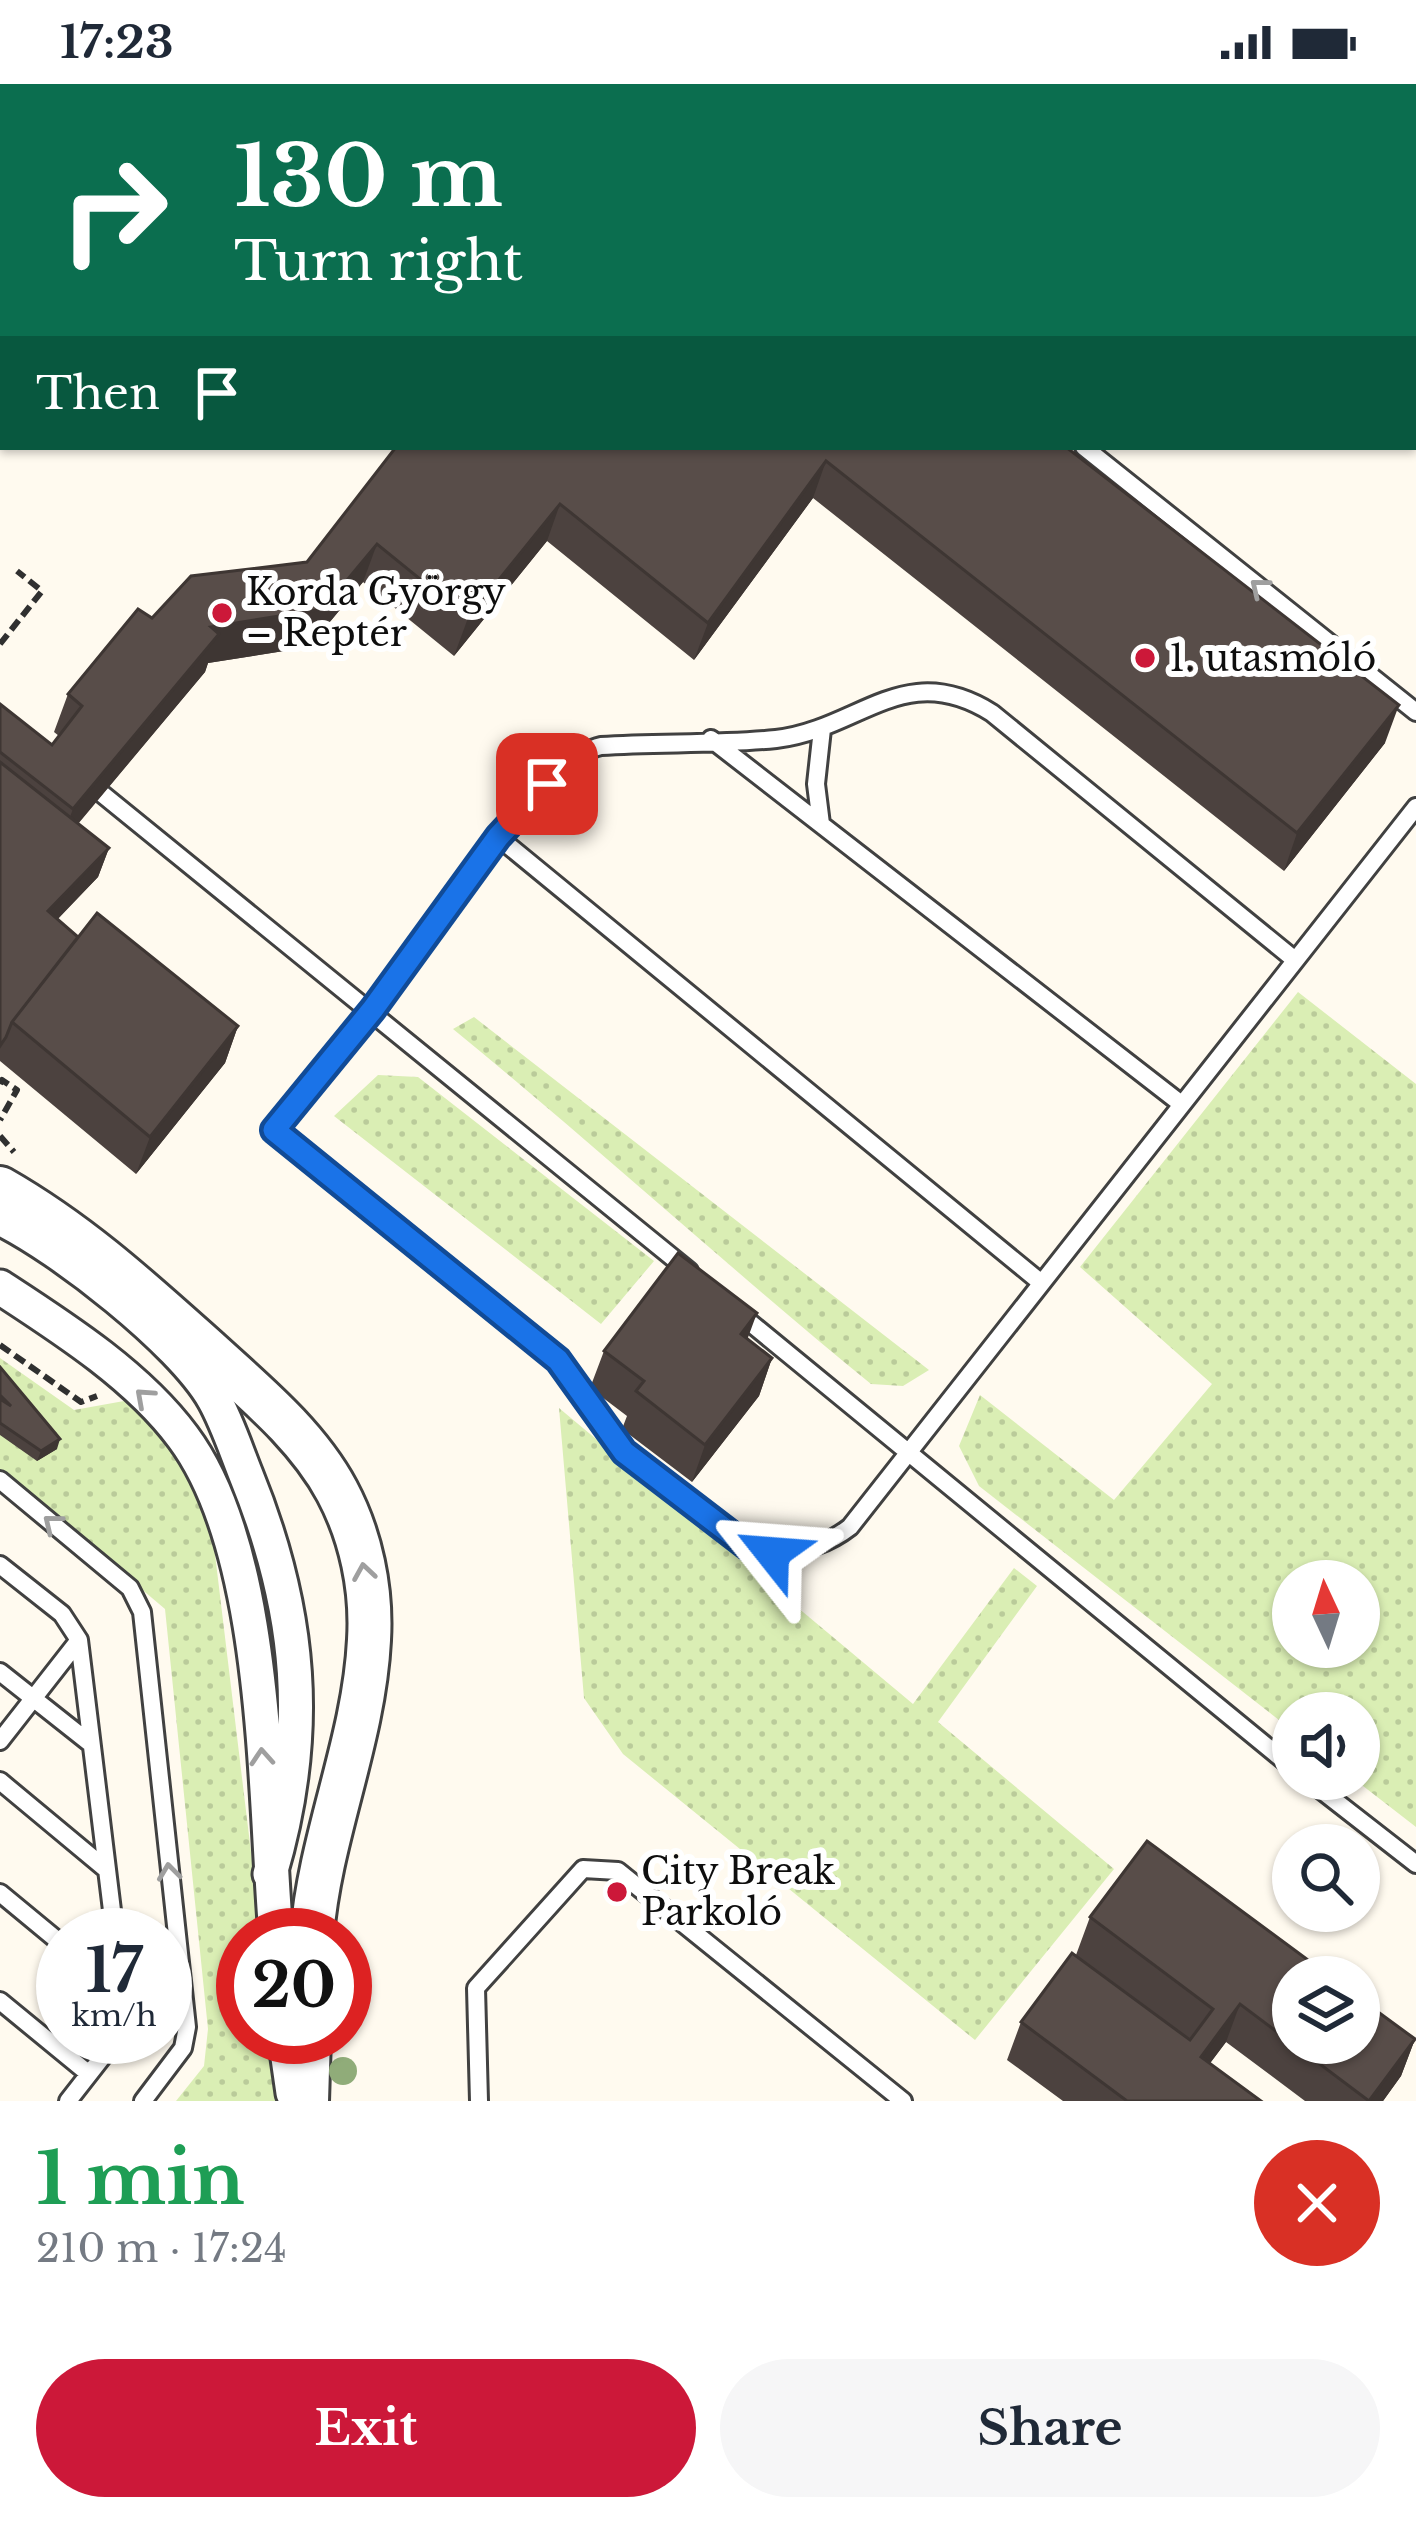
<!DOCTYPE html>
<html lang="en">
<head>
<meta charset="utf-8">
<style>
  :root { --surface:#fff; --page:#f6f6f7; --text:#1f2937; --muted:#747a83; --accent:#cc1839 }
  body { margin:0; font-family:"Libre Baskerville",serif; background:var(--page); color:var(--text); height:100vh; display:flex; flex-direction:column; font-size:45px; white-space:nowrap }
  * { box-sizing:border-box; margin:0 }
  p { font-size:39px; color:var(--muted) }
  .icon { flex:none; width:66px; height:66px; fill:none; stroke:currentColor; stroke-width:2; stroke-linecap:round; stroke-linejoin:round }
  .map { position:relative; height:2017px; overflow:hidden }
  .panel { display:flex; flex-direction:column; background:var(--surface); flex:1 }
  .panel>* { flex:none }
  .banner { position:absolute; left:0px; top:0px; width:1416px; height:366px; box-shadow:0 3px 9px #0004; background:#0b6e4f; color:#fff; overflow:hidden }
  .needle { width:78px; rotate:356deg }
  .buttons { position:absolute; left:1272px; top:1476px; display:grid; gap:24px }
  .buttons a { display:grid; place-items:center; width:108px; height:108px; border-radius:50%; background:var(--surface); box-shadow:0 3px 9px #0004; font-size:60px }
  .speed { position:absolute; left:36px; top:1824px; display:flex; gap:24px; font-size:60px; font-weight:700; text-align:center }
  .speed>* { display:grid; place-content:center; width:156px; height:156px; border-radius:50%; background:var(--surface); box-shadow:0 3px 9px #0004; line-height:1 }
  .speed small { font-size:30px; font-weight:400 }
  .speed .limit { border:18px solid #d22; background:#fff; color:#111 }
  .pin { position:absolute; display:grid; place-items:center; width:102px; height:102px; color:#fff; margin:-51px; border-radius:24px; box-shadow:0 6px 18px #0006 }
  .me { position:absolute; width:132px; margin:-66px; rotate:298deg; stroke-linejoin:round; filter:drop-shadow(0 0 9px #0008) }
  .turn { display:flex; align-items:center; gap:42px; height:252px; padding:0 36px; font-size:54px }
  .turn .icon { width:156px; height:156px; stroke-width:2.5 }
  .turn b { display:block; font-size:84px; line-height:102px }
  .then { display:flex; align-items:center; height:114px; padding:0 36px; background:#0003; gap:24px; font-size:45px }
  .round { display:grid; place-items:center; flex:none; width:126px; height:126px; border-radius:63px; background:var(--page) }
  .overview { display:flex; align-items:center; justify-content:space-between; height:204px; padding:0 36px }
  h1 { font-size:72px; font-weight:700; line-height:90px; color:#1e9e55 }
  .cta { display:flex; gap:24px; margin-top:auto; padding:24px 36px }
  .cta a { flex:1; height:138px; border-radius:72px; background:var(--accent); color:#fff; font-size:48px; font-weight:700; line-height:138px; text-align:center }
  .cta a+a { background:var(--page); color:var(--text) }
  .status { display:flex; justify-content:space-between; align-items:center; height:84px; padding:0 60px; background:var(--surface); direction:ltr }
  .status svg { height:33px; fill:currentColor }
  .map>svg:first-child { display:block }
  .grass { fill:url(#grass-dots); fill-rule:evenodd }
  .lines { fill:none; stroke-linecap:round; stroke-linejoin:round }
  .taxiway { stroke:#e68994; stroke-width:93 }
  .service-casing { stroke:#414141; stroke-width:22 }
  .minor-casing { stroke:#414141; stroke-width:39 }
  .tertiary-casing { stroke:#414141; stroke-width:48 }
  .path { stroke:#303030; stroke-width:6; stroke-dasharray:12 6; stroke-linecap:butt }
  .service { stroke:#fff; stroke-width:16 }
  .minor { stroke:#fff; stroke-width:33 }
  .tertiary { stroke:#fff; stroke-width:42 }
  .tree { fill:#90ac79 }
  .wall { fill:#4c423f }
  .shaded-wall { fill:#3e3633 }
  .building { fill:#584d49; stroke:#3e3633; stroke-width:3 }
  .oneway { stroke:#9f9f9f }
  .route-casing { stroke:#114b97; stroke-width:30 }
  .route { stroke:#1a73e8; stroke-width:21 }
  .poi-dot { fill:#cc1839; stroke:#fff; stroke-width:4.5 }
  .labels { text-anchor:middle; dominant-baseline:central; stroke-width:12; stroke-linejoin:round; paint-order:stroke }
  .poi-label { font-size:36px; fill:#0e0e0e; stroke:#fff; text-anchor:start }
</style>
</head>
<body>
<div class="status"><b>17:23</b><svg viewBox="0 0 49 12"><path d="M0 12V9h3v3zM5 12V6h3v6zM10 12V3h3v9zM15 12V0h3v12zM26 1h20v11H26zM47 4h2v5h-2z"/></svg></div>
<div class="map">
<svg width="1416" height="2017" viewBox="0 0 1416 2017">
  <defs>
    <pattern id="grass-dots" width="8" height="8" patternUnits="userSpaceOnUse" patternTransform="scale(3)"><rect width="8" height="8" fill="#daeeb4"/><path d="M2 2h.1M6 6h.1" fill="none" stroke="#bacb9a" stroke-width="1.8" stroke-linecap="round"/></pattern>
  </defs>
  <rect width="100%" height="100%" fill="#fffaef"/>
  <path class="grass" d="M1298,908L1416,1000V1743L1354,1695H1359V1629H1293V1647L979,1402L959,1362L980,1311L1114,1416L1212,1300L1080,1183ZM1359,1497V1563H1293V1497Z
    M474,933L929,1286L903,1302L871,1300C729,1184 595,1061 453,945Z
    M378,991L418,993L654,1177L601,1240L334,1032Z
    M0,1274L74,1326L124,1317C179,1365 197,1391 214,1462L261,1851H243V1953H272L280,2017H176L204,1982L208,1945L165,1525L0,1385Z
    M559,1324L913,1620L1014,1484L1037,1502L938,1638L1114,1785L975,1956L623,1670L584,1614Z"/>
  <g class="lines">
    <path class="taxiway" d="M71,0L75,3
      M1392,0L1396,3"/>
    <defs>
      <path id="service" d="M302,0L306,3
        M631,0L635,3
        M1154,0L1158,3
        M734,3L736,0
        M0,124L3,127
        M1413,201L1416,203
        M1084,363L1416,628
        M711,655L1180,1019
        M85,696L689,1187
        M821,740L816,700L822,645
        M498,753L1039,1197
        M1295,876L992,629C904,574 860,645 776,655C718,661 658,658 601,662C534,677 419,865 373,924C341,966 307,1006 274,1047L558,1276L624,1368L748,1463C786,1472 819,1467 850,1443L1416,723
        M736,1227L1293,1684
        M0,1396L130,1504L142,1528L187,1943L183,1964L143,2017
        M0,1481L62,1530L79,1556L115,1851
        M0,1588L91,1660
        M0,1657L79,1556
        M1307,1695L1416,1780
        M0,1697L107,1786
        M0,1809L63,1861
        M0,1917L89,1990
        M68,2017L118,1953
        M479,2017L476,1904L583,1785L618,1787L903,2017"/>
      <path id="minor" d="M0,1134C60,1163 181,1257 214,1315C227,1338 236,1366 246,1391C301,1526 312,1649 270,1790
        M0,1203C63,1244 138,1292 183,1353C269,1468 264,1710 276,1851
        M285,1953L293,2009"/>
      <path id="tertiary" d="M0,1104C79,1149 141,1206 208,1266C254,1308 307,1351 337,1407C361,1452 372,1505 369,1556C364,1657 320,1751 312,1851
        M307,2017L309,1953"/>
    </defs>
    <use href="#service" class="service-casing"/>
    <use href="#minor" class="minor-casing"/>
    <use href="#tertiary" class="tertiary-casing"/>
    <path class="path" d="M0,560L42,507L17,487
      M0,1000L2,996L17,1006L0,1036
      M0,1052L14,1068
      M0,1261L81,1318L97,1312"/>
    <use href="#service" class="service"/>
    <use href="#minor" class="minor"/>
    <use href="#tertiary" class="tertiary"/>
  </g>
  <circle class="tree" cx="343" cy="1987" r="14"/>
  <path class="wall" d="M373,0H606L610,3H377Z
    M396,363H1066L1385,659L1284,787L813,414L694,576L547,457L454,572L363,498L309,563L208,579L205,588L78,740L109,764L98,793L57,836L78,853L238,942L225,979L136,1090L0,977V620L52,661L59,652L54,648L68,610L152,534L307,478Z
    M748,1255L772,1274L759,1312L692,1398L622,1345L627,1332L590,1304L604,1267Z
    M0,1283L57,1365L37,1377L0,1351Z
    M1090,1833L1415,1955L1401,1992L1383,2017H1305L1226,1958L1210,1979L1261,2017H1063L1007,1976L1021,1938L1076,1871Z"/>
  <path class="shaded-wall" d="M826,377L813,414L694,576L708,539Z
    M560,420L547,457L454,572L468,534Z
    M377,460L363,498L309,563L208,579L205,588L59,762L73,725L211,543Z
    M1399,621L1385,659L1284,787L1297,749Z
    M109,764L98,793L37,856L48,827Z
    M238,942L225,979L136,1090L150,1053Z
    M757,1229L743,1267L741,1250Z
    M772,1274L759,1312L692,1398L705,1361Z
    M60,1355L57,1365L37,1377L41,1367Z
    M1240,1920L1226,1958L1187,2010L1201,1973Z
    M1415,1955L1401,1992L1383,2017H1369Z"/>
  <path class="building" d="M434,0H606L610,3H438Z
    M396,363H1066L1399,621L1297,749L826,377L708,539L560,420L468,534L377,460L323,525L211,543L219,550L73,725L0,668V620L52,661L82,622L68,610L138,525L152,534L191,492L307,478Z
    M0,678L109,764L48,827L78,853L12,938L6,953L0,962Z
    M97,829L238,942L150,1053L12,938Z
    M678,1169L757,1229L741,1250L772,1274L705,1361L636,1307L644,1297L604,1267Z
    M0,1283L60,1355L41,1367L0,1339V1315L11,1322L0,1311Z
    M1147,1757L1331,1893H1293V1959H1359V1914L1415,1955L1369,2017L1240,1920L1201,1973L1261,2017H1127L1021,1938L1072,1869L1190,1956L1213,1925L1090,1833Z"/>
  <defs><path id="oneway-chevron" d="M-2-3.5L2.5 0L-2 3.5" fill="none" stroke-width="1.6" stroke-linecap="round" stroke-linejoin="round" transform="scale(3)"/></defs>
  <g class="oneway">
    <use href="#oneway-chevron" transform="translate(1259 503) rotate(-141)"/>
    <use href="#oneway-chevron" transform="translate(144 1313) rotate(-138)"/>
    <use href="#oneway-chevron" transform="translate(52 1439) rotate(-141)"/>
    <use href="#oneway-chevron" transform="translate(364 1488) rotate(-99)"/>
    <use href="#oneway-chevron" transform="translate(262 1673) rotate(-94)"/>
    <use href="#oneway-chevron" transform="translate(169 1788) rotate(-97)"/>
  </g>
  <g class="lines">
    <defs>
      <path id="route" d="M547,700L498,753L373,925L274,1046L558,1276L624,1368L748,1463L772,1469"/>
    </defs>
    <use href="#route" class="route-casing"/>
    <use href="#route" class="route"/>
  </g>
  <g class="poi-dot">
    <circle cx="222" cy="529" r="12"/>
    <circle cx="1145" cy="574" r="12"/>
    <circle cx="617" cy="1808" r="12"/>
  </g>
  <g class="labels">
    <g class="poi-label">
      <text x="246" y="508">Korda György<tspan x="246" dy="41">– Reptér</tspan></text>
      <text x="1169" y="574">1. utasmóló</text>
      <text x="641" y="1787">City Break<tspan x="641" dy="41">Parkoló</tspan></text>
    </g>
  </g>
</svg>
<div class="buttons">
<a><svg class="needle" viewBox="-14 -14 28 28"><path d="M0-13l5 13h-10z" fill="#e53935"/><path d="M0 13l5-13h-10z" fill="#747a83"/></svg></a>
<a><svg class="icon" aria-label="sound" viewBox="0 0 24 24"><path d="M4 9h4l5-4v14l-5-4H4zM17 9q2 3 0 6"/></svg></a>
<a><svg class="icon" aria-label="search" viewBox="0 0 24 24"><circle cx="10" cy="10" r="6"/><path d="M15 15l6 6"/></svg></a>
<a><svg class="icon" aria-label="layers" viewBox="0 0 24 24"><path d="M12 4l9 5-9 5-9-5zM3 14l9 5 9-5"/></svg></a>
</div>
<div class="speed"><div>17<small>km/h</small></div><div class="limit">20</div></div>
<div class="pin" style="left:547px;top:700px;background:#d93025"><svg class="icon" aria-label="arrive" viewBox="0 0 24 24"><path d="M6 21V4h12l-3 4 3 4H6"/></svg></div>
<svg class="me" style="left:772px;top:1469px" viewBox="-20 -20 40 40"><path d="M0-17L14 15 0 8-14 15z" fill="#1a73e8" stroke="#fff" stroke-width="4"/></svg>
<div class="banner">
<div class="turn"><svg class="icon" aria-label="right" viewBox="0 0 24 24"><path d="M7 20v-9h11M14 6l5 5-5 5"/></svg><div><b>130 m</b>Turn right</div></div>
<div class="then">Then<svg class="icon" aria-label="arrive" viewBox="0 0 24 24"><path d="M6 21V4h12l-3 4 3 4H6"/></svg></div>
</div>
</div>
<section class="panel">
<div class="overview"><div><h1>1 min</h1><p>210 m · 17:24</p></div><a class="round" style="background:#d93025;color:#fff"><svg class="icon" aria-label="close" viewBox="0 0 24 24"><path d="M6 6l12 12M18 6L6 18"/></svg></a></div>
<div class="cta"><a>Exit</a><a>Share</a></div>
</section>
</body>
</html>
